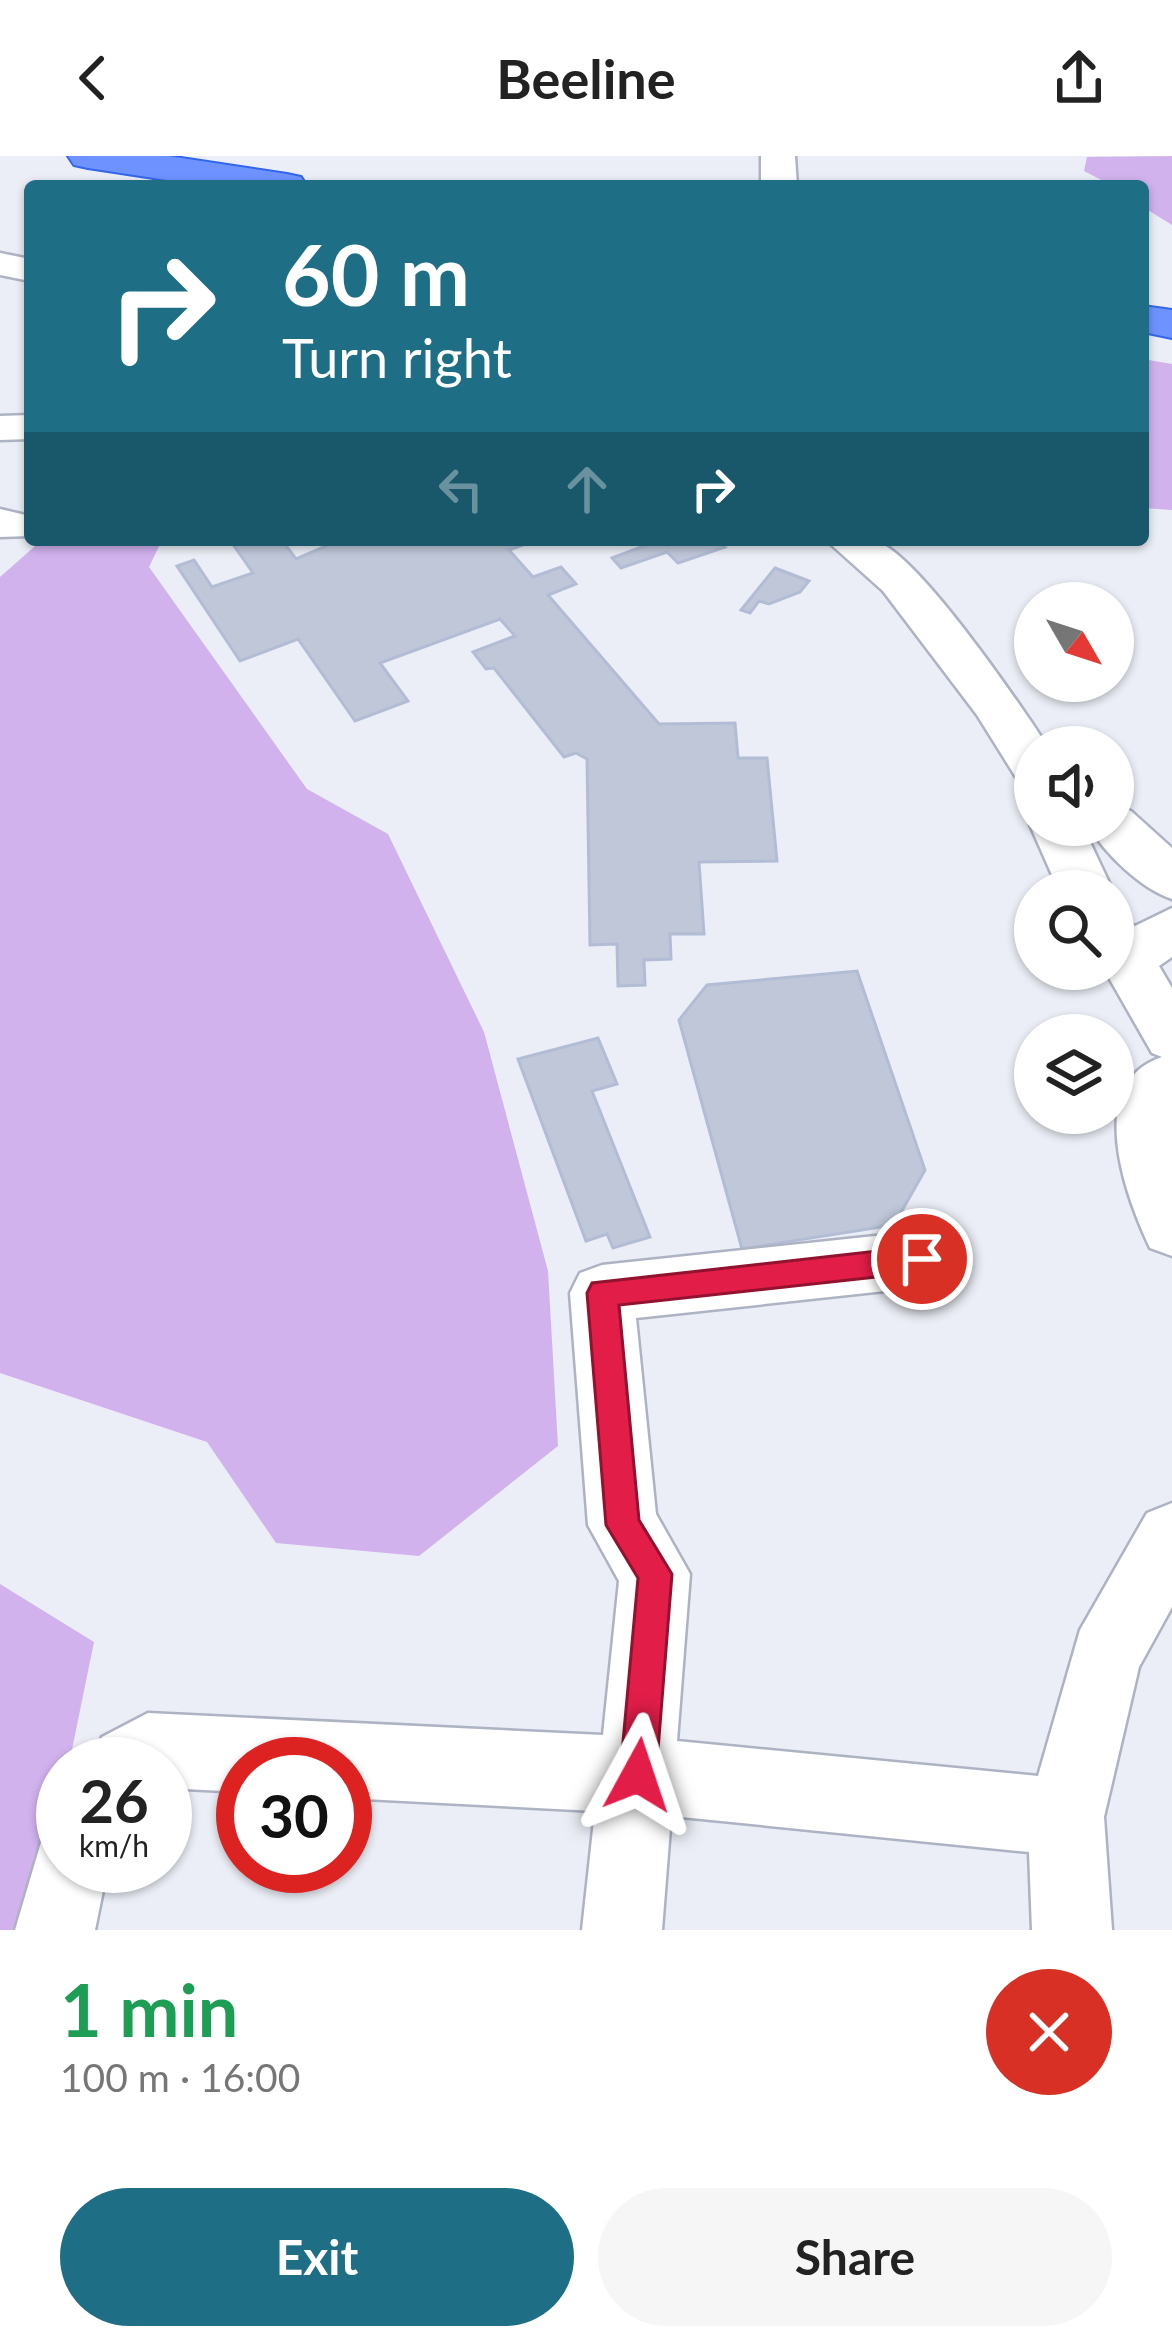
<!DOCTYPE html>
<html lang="en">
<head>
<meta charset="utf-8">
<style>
  :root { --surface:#fff; --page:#f6f6f6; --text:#222; --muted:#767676; --accent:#1e6e85 }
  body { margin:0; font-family:Lato,sans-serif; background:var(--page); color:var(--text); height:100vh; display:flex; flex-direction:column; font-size:45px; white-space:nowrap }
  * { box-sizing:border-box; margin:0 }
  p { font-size:39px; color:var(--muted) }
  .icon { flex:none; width:66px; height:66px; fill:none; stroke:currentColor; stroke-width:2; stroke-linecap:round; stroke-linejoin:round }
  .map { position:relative; height:1774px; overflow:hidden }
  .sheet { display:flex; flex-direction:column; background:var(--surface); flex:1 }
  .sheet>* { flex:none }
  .banner { position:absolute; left:24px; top:24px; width:1125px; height:366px; border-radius:12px; box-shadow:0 3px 9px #0004; background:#1e6e85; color:#fff; overflow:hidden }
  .needle { width:78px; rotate:129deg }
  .buttons { position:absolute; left:1014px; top:426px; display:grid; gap:24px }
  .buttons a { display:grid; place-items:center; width:120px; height:120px; border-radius:50%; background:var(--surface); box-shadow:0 3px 9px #0004; font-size:60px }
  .speed { position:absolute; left:36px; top:1581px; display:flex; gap:24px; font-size:60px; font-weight:700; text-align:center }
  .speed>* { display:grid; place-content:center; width:156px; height:156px; border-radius:50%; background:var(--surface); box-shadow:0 3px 9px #0004; line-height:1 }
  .speed small { font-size:30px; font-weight:400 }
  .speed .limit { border:18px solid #d22; background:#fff; color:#111 }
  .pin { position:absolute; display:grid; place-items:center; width:102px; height:102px; color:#fff; margin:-51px; border:6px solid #fff; border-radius:50%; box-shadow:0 3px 12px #0007 }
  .me { position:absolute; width:132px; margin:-66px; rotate:5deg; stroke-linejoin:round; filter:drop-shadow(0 0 9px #0008) }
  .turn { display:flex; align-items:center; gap:42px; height:252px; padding:0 60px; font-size:54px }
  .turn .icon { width:156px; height:156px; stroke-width:2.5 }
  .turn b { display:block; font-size:84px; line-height:102px }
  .lanes { display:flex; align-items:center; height:114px; padding:0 60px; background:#0003; justify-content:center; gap:60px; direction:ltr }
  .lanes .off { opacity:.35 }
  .round { display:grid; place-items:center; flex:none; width:126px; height:126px; border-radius:63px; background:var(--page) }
  .head { display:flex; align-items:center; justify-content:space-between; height:204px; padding:0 60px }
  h1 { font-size:72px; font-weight:700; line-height:90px; color:#1e9e55 }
  .primary-button { display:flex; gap:24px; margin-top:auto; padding:24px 60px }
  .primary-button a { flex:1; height:138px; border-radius:72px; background:var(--accent); color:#fff; font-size:48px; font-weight:700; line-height:138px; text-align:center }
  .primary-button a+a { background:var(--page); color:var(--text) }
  header { display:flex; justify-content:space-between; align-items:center; height:156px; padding:0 60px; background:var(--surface); font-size:54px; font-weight:700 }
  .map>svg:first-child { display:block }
  .green { fill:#d1b2ed }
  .building { fill:#bfc7d9; stroke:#b2bdd5; stroke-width:3 }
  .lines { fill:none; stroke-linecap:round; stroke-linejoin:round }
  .street-casing { stroke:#adb3c3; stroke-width:5 }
  .highway-casing { stroke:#3267e9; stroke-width:4 }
  .street { fill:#fff; fill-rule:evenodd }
  .highway { fill:#6e92ff; fill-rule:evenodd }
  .route { fill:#e11d48; stroke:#92132f; stroke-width:3 }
</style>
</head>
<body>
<header><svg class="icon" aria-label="back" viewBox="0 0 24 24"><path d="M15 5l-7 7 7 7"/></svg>Beeline<svg class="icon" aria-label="share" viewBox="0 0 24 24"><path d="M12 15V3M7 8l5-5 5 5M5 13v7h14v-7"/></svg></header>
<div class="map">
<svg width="1172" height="1774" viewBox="0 0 1172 1774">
  <rect width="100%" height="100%" fill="#ebeef6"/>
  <path class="green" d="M1172,0V69L1143,51V30H1113L1084,15L1087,1Z
    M1143,203L1172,208V354L1143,352Z
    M42,384H162L149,411L307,633L388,678L484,876L548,1115L558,1290L419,1400L276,1387L207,1286L0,1217V421Z
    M0,1428L94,1486L69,1608H63V1638L35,1774H0Z"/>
  <path class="building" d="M230,384H282L296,403L340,384H536L509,394L533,421L561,411L576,428L548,439L659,568L735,567L738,602H767L777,705L699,706L704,778H670L671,803L644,804L645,829L618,830L617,788L590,789L587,603L576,597L564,601L494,512L486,513L473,496L515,480L500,463L380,507L408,545L355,565L298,483L240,505L177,410L194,404L212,431L253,417Z
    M718,384L725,391L678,407L667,396L621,412L612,402L660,384Z
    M775,412L809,425L800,436L769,448L759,445L750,457L741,454Z
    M857,815L925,1014L894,1069L742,1093L679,864L707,829Z
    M598,882L617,928L592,935L650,1081L613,1092L607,1078L586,1085L518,903Z"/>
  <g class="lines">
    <defs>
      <path id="street" d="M761,0H795L797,30H761Z
        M0,97L30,103V125L0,119Z
        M30,259V283L0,284V260Z
        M0,353L30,360V380L0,381Z
        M826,384C840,384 859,381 873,384C915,393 1021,550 1048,591H1035V628L1017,623L977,559L883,435Z
        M1113,649L1131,655L1172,692V743C1141,733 1104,697 1088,669H1113Z
        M1035,661V669H1082L1113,735H1059L1030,669Z
        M1172,752V801L1159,810L1172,832V1100L1150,1092C1126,1041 1083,927 1162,901L1152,897L1104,813H1113V760L1135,770Z
        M922,1075L944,1083L953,1103L944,1123L922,1131L636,1162L656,1358L690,1418L677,1585L1038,1620L1080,1474L1147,1357L1172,1347V1451L1139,1511L1104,1661L1112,1774H1032L1029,1696L671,1660L662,1774H582L595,1655L345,1642V1608H243V1636L165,1632V1608H91L102,1581L148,1557L603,1579L619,1425L588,1369L570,1137L580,1117L602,1109Z
        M63,1674V1710H108L95,1774H15L42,1683Z"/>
      <path id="highway" d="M68,0H168L287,18L301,21L307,30H206L88,12L74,9Z
        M1143,150L1172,154V182L1143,176Z"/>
    </defs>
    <use href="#street" class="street-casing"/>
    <use href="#highway" class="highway-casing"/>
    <use href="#street" class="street"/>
    <use href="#highway" class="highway"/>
  </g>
  <path class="route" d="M922,1090L932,1093L937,1103L932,1112L922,1116L619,1149L639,1364L672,1418L656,1619L651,1632L638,1637L626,1632L620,1619L638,1422L606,1369L587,1137L592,1127Z"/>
</svg>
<div class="buttons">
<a><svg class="needle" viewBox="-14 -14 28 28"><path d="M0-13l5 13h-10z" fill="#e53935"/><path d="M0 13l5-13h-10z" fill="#767676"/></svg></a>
<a><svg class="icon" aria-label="sound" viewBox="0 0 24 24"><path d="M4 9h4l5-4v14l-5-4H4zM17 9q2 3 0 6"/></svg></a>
<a><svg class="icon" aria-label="search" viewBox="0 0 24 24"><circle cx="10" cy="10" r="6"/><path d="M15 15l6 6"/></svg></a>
<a><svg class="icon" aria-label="layers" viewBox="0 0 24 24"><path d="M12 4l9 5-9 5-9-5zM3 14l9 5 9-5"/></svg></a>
</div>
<div class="speed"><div>26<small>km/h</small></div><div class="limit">30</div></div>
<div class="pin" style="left:922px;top:1103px;background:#d93025"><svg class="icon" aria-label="arrive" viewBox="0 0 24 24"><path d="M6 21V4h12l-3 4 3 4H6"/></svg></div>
<svg class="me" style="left:638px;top:1619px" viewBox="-20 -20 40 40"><path d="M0-17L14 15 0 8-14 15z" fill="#e11d48" stroke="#fff" stroke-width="4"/></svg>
<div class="banner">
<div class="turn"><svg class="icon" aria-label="right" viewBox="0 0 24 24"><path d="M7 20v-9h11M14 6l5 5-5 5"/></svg><div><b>60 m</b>Turn right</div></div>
<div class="lanes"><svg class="icon off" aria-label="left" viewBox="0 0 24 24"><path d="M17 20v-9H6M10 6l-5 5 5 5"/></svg><svg class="icon off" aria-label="ahead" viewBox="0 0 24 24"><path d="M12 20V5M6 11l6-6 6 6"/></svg><svg class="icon" aria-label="right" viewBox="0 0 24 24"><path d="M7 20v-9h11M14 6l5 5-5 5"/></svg></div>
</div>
</div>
<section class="sheet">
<div class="head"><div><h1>1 min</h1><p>100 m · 16:00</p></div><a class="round" style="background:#d93025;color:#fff"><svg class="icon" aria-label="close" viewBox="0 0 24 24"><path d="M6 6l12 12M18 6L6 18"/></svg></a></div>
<div class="primary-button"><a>Exit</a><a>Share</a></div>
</section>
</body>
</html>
